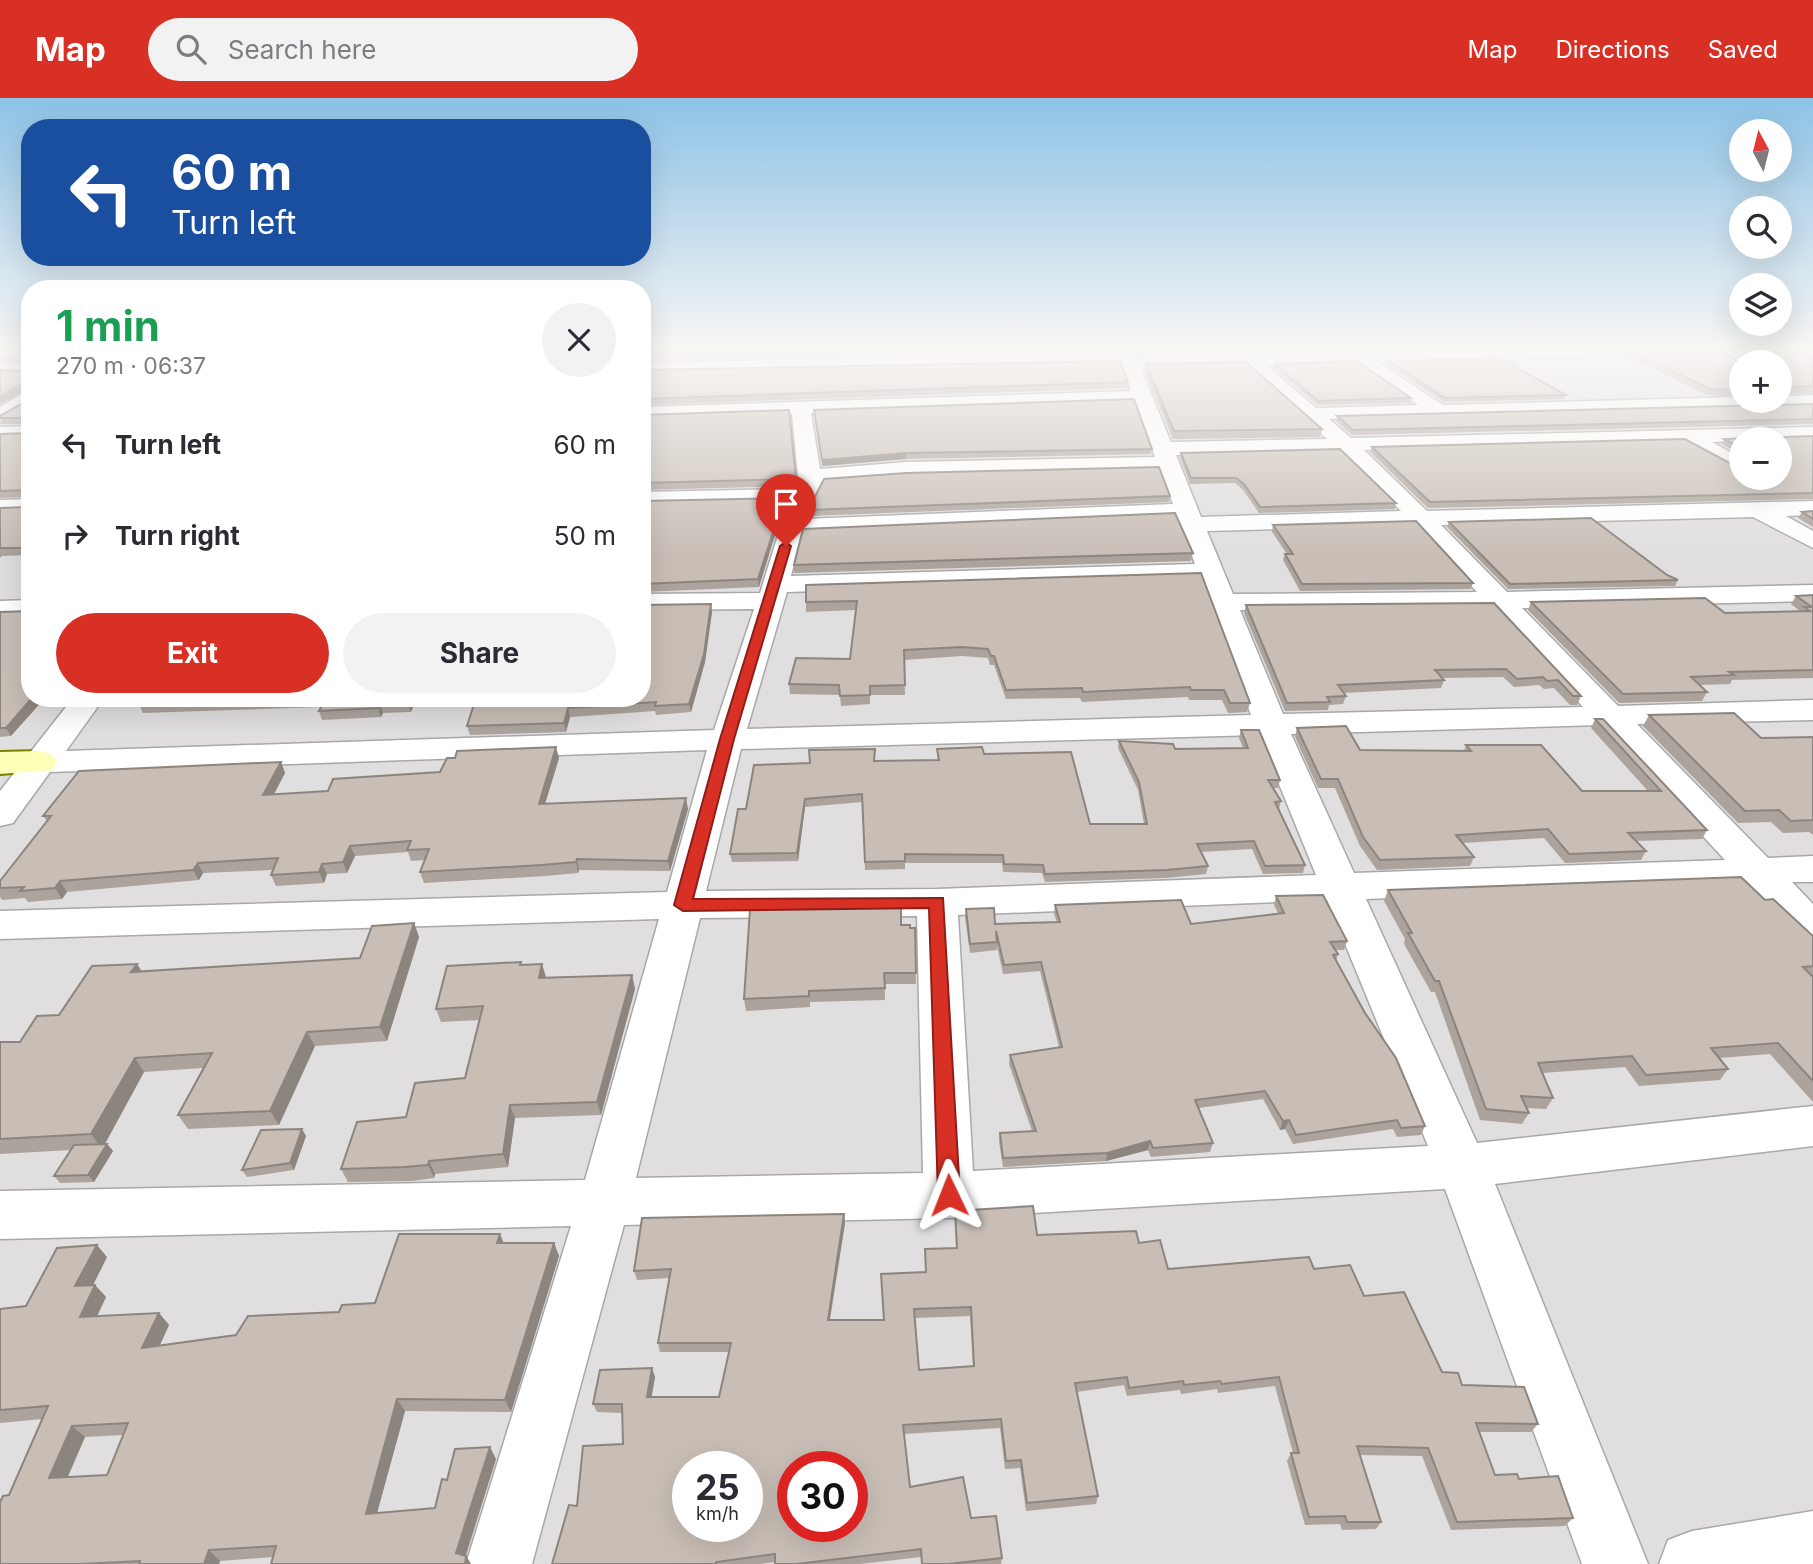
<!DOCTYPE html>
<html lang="en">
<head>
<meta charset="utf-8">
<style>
  :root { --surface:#fff; --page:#f2f2f3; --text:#2b2b33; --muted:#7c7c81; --accent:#d93025 }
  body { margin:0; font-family:Inter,sans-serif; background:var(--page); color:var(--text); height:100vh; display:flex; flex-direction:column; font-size:26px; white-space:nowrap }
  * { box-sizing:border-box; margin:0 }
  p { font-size:23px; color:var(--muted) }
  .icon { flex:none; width:38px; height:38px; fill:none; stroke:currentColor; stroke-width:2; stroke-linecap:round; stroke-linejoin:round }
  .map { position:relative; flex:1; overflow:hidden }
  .side { position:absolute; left:21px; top:182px; width:630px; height:427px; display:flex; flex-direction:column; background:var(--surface); border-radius:28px; box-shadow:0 7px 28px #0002 }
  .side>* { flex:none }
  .guide { position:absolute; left:21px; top:21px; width:630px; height:147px; border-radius:28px; box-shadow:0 7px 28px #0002; background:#1a4fa0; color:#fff; overflow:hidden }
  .needle { width:46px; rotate:353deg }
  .tools { position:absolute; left:1729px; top:21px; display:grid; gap:14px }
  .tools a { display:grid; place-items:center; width:63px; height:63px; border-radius:50%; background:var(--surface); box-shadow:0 7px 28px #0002; font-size:35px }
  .speed { position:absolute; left:672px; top:1353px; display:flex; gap:14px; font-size:35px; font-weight:700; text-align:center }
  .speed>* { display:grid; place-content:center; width:91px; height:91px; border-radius:50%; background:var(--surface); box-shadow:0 7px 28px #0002; line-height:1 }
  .speed small { font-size:18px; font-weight:400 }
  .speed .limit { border:10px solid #d22; background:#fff; color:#111 }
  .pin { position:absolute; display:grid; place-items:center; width:60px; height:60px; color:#fff; margin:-72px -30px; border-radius:50% 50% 50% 0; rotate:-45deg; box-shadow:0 0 7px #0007 }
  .pin .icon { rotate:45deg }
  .me { position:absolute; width:77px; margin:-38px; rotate:358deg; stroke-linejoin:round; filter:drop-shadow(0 0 5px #0008) }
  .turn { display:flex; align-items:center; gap:24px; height:147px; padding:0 35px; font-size:32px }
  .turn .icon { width:91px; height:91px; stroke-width:2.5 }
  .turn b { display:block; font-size:49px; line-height:60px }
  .round { display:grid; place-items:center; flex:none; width:74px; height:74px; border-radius:37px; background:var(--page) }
  .summary { display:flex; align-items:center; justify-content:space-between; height:119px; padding:0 35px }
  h1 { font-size:42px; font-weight:700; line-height:52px; color:#1e9e55 }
  .button { display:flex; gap:14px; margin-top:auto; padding:14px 35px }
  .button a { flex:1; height:80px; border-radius:42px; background:var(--accent); color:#fff; font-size:28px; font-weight:700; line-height:80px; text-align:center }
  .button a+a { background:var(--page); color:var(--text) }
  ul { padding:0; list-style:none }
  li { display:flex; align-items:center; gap:21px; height:91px; padding:0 35px }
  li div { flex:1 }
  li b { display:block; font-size:26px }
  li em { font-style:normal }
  header { display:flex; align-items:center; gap:42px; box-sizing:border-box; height:98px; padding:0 35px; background:var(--accent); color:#fff }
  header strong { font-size:33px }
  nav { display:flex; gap:38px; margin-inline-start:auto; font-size:24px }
  .search { width:490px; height:63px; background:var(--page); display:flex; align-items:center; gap:18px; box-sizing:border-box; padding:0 24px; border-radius:38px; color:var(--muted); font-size:26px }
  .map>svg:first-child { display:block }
  .residential { fill:#e0dede; fill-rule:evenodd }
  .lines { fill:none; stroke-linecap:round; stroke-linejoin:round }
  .street-casing { stroke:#a8a8a8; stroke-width:3 }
  .secondary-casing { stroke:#778100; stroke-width:4 }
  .street { fill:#fff; fill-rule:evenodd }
  .secondary { fill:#fdffb9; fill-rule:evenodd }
  .wall { fill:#aca39d; fill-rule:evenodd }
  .shaded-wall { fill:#8c857f }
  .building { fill:#c8beb6; stroke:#8c857f; stroke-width:2; fill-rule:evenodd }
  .route { fill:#d93025; stroke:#8d1f18; stroke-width:2 }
</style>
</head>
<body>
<header>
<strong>Map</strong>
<div class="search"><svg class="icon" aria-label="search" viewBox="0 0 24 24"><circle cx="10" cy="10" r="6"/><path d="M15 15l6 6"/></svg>Search here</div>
<nav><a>Map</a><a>Directions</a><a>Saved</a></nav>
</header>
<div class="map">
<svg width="1813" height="1466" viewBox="0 0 1813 1466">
  <rect width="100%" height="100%" fill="#f2eee8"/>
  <path class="residential" d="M0,254H30V600H642V254H1751L1776,264H1741V303H1780V266L1813,280V1466H0ZM1741,341H1780V380H1741ZM688,1368H747V1428H688ZM793,1368H852V1428H793Z"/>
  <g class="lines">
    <defs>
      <path id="street" d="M1117,254H1133L1136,261L1345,254H1594L1585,259L1379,265L1443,307L1741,299V303H1780V298L1813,297V309L1329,321L1351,340L1813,329V341L1712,344L1741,360V376L1683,344L1364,352L1427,413L1813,403V417L1786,418L1813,433V450L1753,419L1441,427L1507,494L1813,487V503L1522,510L1618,608L1813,602V622L1637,626L1768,760L1813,758V784H1792L1813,806V845L1799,841L1748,786L1366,801L1477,1045L1813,1008V1048L1495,1086L1648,1466H1582L1445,1091L949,1120L624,1127L532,1466H466L571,1128L0,1141V1093L585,1082L659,821L0,841V813L667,794L707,652L50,674L13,725L0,728V693L73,600H104L66,653L714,632L754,511L642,512V496L760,495L788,405L642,408V394L796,391L799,389L792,316L642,321V309L1131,293L1121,266L642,275V265ZM1357,265L1418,307L1316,310L1267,268ZM1246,268L1327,341L1171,344L1141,271ZM1135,304L1155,359L906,364L820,371L811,315ZM1340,353L1401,413L1201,419L1176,357ZM1160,372L1173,406L805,421L812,401L822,391V384L906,378ZM1178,420L1195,466L791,478L801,436ZM1415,427L1477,494L1233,496L1207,433ZM1201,481L1251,617L747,631L787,494ZM1492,510L1583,609L1283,616L1240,512ZM1600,627L1725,762L1354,775L1291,636ZM1259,637L1316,777L937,791L706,793L741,651ZM1327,802L1428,1048L973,1073L958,817ZM917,818L923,1075L636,1080L700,820Z
        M1713,254H1735L1753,264H1741V269L1738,268Z
        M0,266H30V276H0Z
        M30,291V306L0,324V309Z
        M30,328V340L0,341V329Z
        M30,401V415L0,416V402Z
        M30,502V518L0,519V503Z
        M1813,1413V1466H1659L1668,1442L1692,1433Z"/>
      <path id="secondary" d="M39,653L52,656L57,664L52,672L0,676V654Z"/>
    </defs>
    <use href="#street" class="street-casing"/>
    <use href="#secondary" class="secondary-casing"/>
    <use href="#street" class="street"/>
    <use href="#secondary" class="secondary"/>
  </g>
  <path class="wall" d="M0,254H30V457L2,458L0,460V410L28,409V399L0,400V336L29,335V326H1L0,318L28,302L29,291L0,306V272L27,273L29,266L0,263Z
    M642,254H1020L642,262Z
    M1135,254H1353L1138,258Z
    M1618,254H1722L1741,265V299L1707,297Z
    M1740,254H1813V295L1780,296V264L1752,260Z
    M1389,263L1566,297L1564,301L1444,304L1387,267Z
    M1146,266L1322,331L1320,339L1173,341L1145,274Z
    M1275,266L1411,300L1410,305L1317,307L1274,270Z
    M642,272L1128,284L1127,290L642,307Z
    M1813,306V326L1352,337L1336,323L1337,318Z
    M789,312L796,388L642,392V317Z
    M814,312L1152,351L1151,356L906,361L822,368Z
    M1813,338V401L1428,410L1370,354L1372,349L1741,380H1780L1741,341V357L1722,346L1724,341Z
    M1181,355L1396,405L1395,411L1259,415L1243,392L1235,385L1190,386L1180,360Z
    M1170,398L1169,404L809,418L808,412Z
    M642,403L784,408L759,489L642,494Z
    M1813,413V429L1798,420L1802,414Z
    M1449,424L1667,477L1678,482L1675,488L1508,491L1447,429Z
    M1273,427L1473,485L1471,491L1300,493L1283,462L1285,456H1287L1272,434Z
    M1193,455L1191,463L794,475V467Z
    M1201,475L1250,605L1247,614L1228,615L1222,602H1189L1188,599L1082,604L1080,600L1006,601L994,567H990L988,560L962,558L904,562L905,597H870V606L841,608L840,597L790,596L789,586L850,561L856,512L806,514V504Z
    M1813,497V580L1732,582L1730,586L1700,587L1707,594L1702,603L1619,605L1528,512L1531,504L1725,515L1801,514L1791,506L1796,498Z
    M1494,505L1581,598L1577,607H1570L1554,590L1544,591L1539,587L1514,589L1503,579L1442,580L1444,582L1441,590L1343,595L1346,598L1343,606L1329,607L1328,612L1285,613L1244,515L1246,507Z
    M0,514L11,638L0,639Z
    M712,514L705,564L691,614L656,617L655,613L570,619L566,634L470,637L467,628L474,605L413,609L411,614L383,615L381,619L322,622L319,613L321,609L143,615L139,606L144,600H642Z
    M1649,617L1761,640L1813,639V737L1809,734L1783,735L1771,724L1738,725L1643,628Z
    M1595,621L1707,732L1702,741L1636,743L1646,753L1641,762L1565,765L1544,740L1463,745L1474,759L1470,768L1377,772L1360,748L1335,690H1318L1295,639L1297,630L1360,652L1464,653L1466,647L1582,693H1648L1591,630Z
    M1241,632L1280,682L1278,690H1273L1281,703L1279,711L1305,767L1303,775L1263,776L1252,751L1201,754L1208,768L1206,776L1166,780L1045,784L1042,775L1003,774L1002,765H905V771L865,772L862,704L805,709L798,763L732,764L730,756L746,711L810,665L938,662L937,651L984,656L1090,726H1144L1138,692L1118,650L1119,643L1175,651L1243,650L1239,640Z
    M559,660L545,705L688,711L670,773L579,772L578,775L545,778L424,785L420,774L425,762L411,763L408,754L355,758L347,775L327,776L324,785L276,788L271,777L273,772L203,775L199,782L67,794L62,801L28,804L25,800L2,802L0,799V783L47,723L43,718L281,664L285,675L274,696L328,693L440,674Z
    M1388,792L1765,802L1813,838V878H1812L1813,879V1004L1770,956L1719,960L1728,971L1720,982L1639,988L1625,969L1542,975L1553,1000L1546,1011L1526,1010L1529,1015L1522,1026L1480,1022L1435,894H1431L1404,846L1405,841L1384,803Z
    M1276,798L1347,843L1344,852H1335L1338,856L1336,863L1425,1028L1421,1037L1397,1039L1393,1031L1293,1046L1285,1031L1280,1032L1263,1001L1199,1010L1213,1045L1210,1054L1151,1059L1148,1052L1106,1063L1003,1069L999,1043L1000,1035L1032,1033L1009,966L1010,957L1059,949L1040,873L1003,876L997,848V852L970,855L965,819L966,811L995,826L1057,824L1054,816L1055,807L1191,826L1278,815L1274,807Z
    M414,825L419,839L387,943L315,948L279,1027L188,1031L178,1017L203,970L144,974L105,1046H107L113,1053L94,1084L60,1085L54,1078L71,1052L0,1056V944H20L137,866L142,874L360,860Z
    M901,827L910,830H915L916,886H885V902L810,904V909L746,913L744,901Z
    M521,864L522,867L546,879L632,877L635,891L601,1017L515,1020L508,1069L435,1076L434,1080L412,1083L348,1084L341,1071L406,1019L465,980L480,922L441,924L436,911Z
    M306,1038L294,1072L247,1079L242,1072Z
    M955,1113L1037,1137L1139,1145L1168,1171H1314L1364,1198L1442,1274L1462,1287L1538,1326L1531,1334H1479L1495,1377L1519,1381L1573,1420L1565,1428L1451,1432L1422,1358L1359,1357L1381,1424L1376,1431L1342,1432L1340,1426L1305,1427L1287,1363L1291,1355H1293L1275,1288L1218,1295L1217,1291L1181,1296L1180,1292L1127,1298L1124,1287L1077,1294L1098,1398L1096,1406L1026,1413L1020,1370L1005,1371L1000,1330L904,1336L910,1389L971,1420L1002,1460L1001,1466H921V1459L860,1466H775V1464L760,1466H552L577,1408L623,1346L622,1315L597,1314L593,1306L652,1270L655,1279L651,1299H719L729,1254H660L658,1245L669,1180L637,1182L634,1173L844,1116L845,1125L830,1222H884L926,1174L925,1151L956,1150ZM970,1218L973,1268L919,1272L915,1220Z
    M504,1145H554L559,1158L511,1314L405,1313L377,1415L435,1410L447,1382L496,1361L466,1458L471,1466H271L273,1459L220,1463L219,1466H0L9,1397L43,1321L0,1325V1211L26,1208L107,1159L93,1187H95L106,1199L97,1218L159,1215L169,1227L160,1247L236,1237L375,1205ZM123,1337L107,1377L68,1379L85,1339Z"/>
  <path class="shaded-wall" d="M29,283L30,290L0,306V298Z
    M906,355V361L822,368V362Z
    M784,400V408L759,489L758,481Z
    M711,506L712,514L705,564L691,614L689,606Z
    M32,600H45L11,638L6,630Z
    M411,600L413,609L411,614L408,605Z
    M380,606L383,615L381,619L378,610Z
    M568,610L570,619L566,634L564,625Z
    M556,649L559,660L542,716L539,706Z
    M281,664L285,675L268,707L263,697Z
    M686,700L688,711L670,773L668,763Z
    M805,701V709L798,763L797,755Z
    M350,748L355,758L347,775L343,764Z
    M577,761L579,772L578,775L576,764Z
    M198,765L203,775L199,782L193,772Z
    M322,766L327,776L324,785L319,774Z
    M60,783L67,794L62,801L55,790Z
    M414,825L419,839L387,943L380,929Z
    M137,866L146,880L131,874Z
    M542,866L546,879L539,880Z
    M632,877L635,891L601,1017L597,1004Z
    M307,934L315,948L279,1027L270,1013Z
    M135,960L144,974L102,1051L91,1036Z
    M510,1007L515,1020L508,1069L503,1056Z
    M1289,1022L1285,1031L1280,1032L1283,1023Z
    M302,1031L306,1038L294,1072L290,1065Z
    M1150,1043L1148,1052L1106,1063L1107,1055Z
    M107,1046L113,1053L94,1084L88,1077Z
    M429,1063L435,1076L434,1080L428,1067Z
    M844,1116L845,1125L828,1231V1222Z
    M500,1136L505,1148L497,1145Z
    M554,1145L559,1158L511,1314L505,1302Z
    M97,1147L107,1159L86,1201L75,1188Z
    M95,1187L106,1199L91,1231L80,1219Z
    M159,1215L169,1227L153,1262L142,1250Z
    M652,1270L655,1279L650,1308L647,1299Z
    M397,1301L405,1313L374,1426L366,1416Z
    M72,1328L85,1339L62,1391L49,1380Z
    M490,1349L496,1361L463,1465L456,1455Z
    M209,1452L220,1463L219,1466H204Z
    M466,1458L471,1466H465Z"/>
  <path class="building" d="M0,254H30V260L0,258Z
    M642,254H768L642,256Z
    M1633,254H1722L1741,265V292L1710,291Z
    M1753,254H1813V288L1783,289L1780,294V264H1744L1746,261L1758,260L1757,256Z
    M30,260V450H0V410L28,409V392L0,393V336L29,335V320H0V318L28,302L29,283L0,298V272L27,273Z
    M1499,260L1566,297L1445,300L1389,263Z
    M1120,263L1128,284L642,301V272Z
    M1357,263L1411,300L1318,303L1275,266Z
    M1246,264L1322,331L1174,333L1146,266Z
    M1134,301L1152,351L906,355L822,362L814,312Z
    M1813,306V321L1353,332L1337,318Z
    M789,312L796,381L642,385V317Z
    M1813,338V395L1430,404L1372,349L1685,341L1741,371V380H1780V341H1741V350L1724,341Z
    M1340,351L1396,405L1260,409L1244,386L1236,380H1191L1181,355Z
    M1159,369L1170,398L808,412L824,381L906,375Z
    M784,400L758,481L642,486V403Z
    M1813,413V421L1802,414Z
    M1175,415L1193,455L794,467L803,431Z
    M1591,420L1667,477L1678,482L1510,486L1449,424Z
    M1416,423L1473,485L1302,486L1285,456H1293L1273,427Z
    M1201,475L1250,605H1230L1224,592H1191L1190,589L1083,594L1082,590L1006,592L994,558H991L988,551L962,549L904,552L905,587L870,588V597L840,598L839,587L789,586L796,560L850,561L857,503L806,504V487Z
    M1813,497V572L1729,574L1734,577L1691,579L1707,594L1623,596L1531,504L1705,500L1725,515L1810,513L1804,509H1812L1796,498Z
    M1494,505L1581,598H1573L1558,582L1547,583L1543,579L1517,581L1506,571L1435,572L1444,582L1338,587L1346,598L1327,599L1330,604L1287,605L1246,507Z
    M711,506L704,556L689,606L655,608L656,604L568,610L564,625L467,628L476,600H642V507Z
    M30,513V600H32L6,630H0V514Z
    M144,600H315L139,606Z
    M326,600H411L408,605L380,606L378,610L319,613Z
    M1734,615L1761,640L1813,639V722L1791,723L1779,712L1745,713L1649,617Z
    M1595,621H1603L1707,732L1628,735L1646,753L1569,756L1548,731L1456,737L1474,759L1380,762L1363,739L1338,681H1321L1297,630L1346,628L1360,652L1471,653L1466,647H1541L1582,693H1661Z
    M1241,632H1259L1280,682H1268L1281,703L1275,704L1305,767L1265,768L1254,743L1197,746L1208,768L1167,772L1045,776L1043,767L1004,766L1003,757L905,756V763L865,764L862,696L805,701L797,755L730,756L738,711H746L754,667L810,665L809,652L875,651L874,663L939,662L937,651L982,649L984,656L1071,654L1090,726H1147L1139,684L1119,643L1173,646L1175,651L1248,650Z
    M556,649L539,706L686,700L668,763L577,761L576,764L542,767L420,774L429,751L407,752L411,743L350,748L343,764L322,766L319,774L271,777L278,760L198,765L193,772L60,783L55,790L20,793L24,789L0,790V783L51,718H43L79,673L281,664L263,697L328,693L333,681L440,674L447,660H455L457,653Z
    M1741,779L1765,802L1773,801L1813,838V868L1803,869L1813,879V983L1778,945L1711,950L1728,971L1646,977L1632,958L1538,965L1553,1000L1521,998L1529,1015L1486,1011L1439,883H1435L1408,835H1412L1388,792Z
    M1323,797L1347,843L1330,844L1338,856L1333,857L1365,915L1396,960L1425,1028L1401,1030L1397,1022L1296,1037L1289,1022L1283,1023L1265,993L1195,1002L1213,1045L1153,1050L1150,1043L1107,1055L1003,1060L1000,1035L1036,1033L1010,957L1062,949L1041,864L1004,867L996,833L997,844L970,846L966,811L994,810L995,826L1060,824L1055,807L1181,802L1191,826L1284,815L1276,798Z
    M901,809V827H910V830H915L916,875H884L885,890L809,893V898L744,901L750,811Z
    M414,825L380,929L307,934L270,1013L178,1017L212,955L135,960L91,1036L0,1041V944H20L37,918L59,917L92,868L137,866L131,874L360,860L372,828Z
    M521,864L520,867L542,866L539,880L632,877L597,1004L510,1007L503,1056L429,1063L428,1067L405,1069L341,1071L357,1024L406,1019L415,985L465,980L483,908L436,911L447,868Z
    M302,1031L290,1065L242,1072L261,1032Z
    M107,1046L88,1077L54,1078L74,1047Z
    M1033,1108L1037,1137L1136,1133L1139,1145L1160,1142L1168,1171L1309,1159L1314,1171L1350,1167L1364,1198L1404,1194L1442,1274L1458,1275L1462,1287L1524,1289L1538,1326L1476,1325L1495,1377L1517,1376L1519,1381L1558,1378L1573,1420L1457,1424L1428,1350L1357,1348L1381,1424H1347L1345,1418L1309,1419L1291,1355H1299L1279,1279L1222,1286L1220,1283L1184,1287L1183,1283L1129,1290L1127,1279L1075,1285L1098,1398L1027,1405L1021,1362L1006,1363L1001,1321L903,1327L910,1389L963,1379L971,1420L996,1418L1002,1460L948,1466H922L921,1451L796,1466H775V1456L716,1464V1466H552L569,1407L577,1408L583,1348L623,1346L622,1306H593L600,1272L652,1270L647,1299H719L731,1245H658L671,1171L634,1173L642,1120L844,1116L828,1222H884L881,1176L926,1174L925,1151L957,1150L955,1113ZM971,1209L974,1268L919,1272L914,1211ZM688,1368H747V1428H688ZM793,1368H852V1428H793Z
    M399,1136H500L497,1145H554L505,1302L397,1301L366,1416L435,1410L442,1381L447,1382L455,1351L490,1349L456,1455L466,1458L465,1466H271L276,1448L209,1452L204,1466H139L140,1463L80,1466H0V1404L3,1398L9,1397L48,1308L0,1312V1211L26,1208L57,1150L97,1147L75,1188L95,1187L80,1219L159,1215L142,1250L236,1237L248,1218L339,1214L342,1207L375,1205ZM128,1325L107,1377L49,1380L72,1328Z"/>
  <linearGradient id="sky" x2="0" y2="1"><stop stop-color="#8dc2e6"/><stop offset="0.55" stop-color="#f9f7f5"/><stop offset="1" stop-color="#f9f7f5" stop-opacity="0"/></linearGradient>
  <rect width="1813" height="459" fill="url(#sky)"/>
  <path class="route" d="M786,444L791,448L734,641L693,801L943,800L960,1097L957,1104L949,1107L941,1104L938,1097L929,810L683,813L674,807L720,641L780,448Z"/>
</svg>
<div class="tools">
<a><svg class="needle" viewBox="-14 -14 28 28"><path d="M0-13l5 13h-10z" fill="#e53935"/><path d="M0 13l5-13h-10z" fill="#7c7c81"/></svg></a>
<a><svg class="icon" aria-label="search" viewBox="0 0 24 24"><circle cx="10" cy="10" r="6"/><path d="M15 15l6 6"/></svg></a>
<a><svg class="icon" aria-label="layers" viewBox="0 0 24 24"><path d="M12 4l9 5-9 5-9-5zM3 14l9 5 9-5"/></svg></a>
<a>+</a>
<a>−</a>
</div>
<div class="speed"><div>25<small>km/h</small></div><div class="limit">30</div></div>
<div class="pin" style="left:786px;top:448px;background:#d93025"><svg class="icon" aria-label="arrive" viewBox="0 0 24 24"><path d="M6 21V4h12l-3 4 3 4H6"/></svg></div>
<svg class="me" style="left:949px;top:1097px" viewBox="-20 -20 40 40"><path d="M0-17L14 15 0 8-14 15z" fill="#d93025" stroke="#fff" stroke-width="4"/></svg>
<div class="guide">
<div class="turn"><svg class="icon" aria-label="left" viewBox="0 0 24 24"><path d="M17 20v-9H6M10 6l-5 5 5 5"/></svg><div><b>60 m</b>Turn left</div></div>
</div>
<section class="side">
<div class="summary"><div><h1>1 min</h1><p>270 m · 06:37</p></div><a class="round"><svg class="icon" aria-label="close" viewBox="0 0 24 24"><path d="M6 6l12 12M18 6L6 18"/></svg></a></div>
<ul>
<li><svg class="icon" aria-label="left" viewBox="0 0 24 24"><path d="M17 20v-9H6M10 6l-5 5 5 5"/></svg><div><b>Turn left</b></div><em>60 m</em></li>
<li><svg class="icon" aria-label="right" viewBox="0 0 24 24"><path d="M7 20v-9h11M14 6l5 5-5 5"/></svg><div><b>Turn right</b></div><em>50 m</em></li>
</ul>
<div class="button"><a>Exit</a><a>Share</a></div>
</section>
</div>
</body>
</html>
